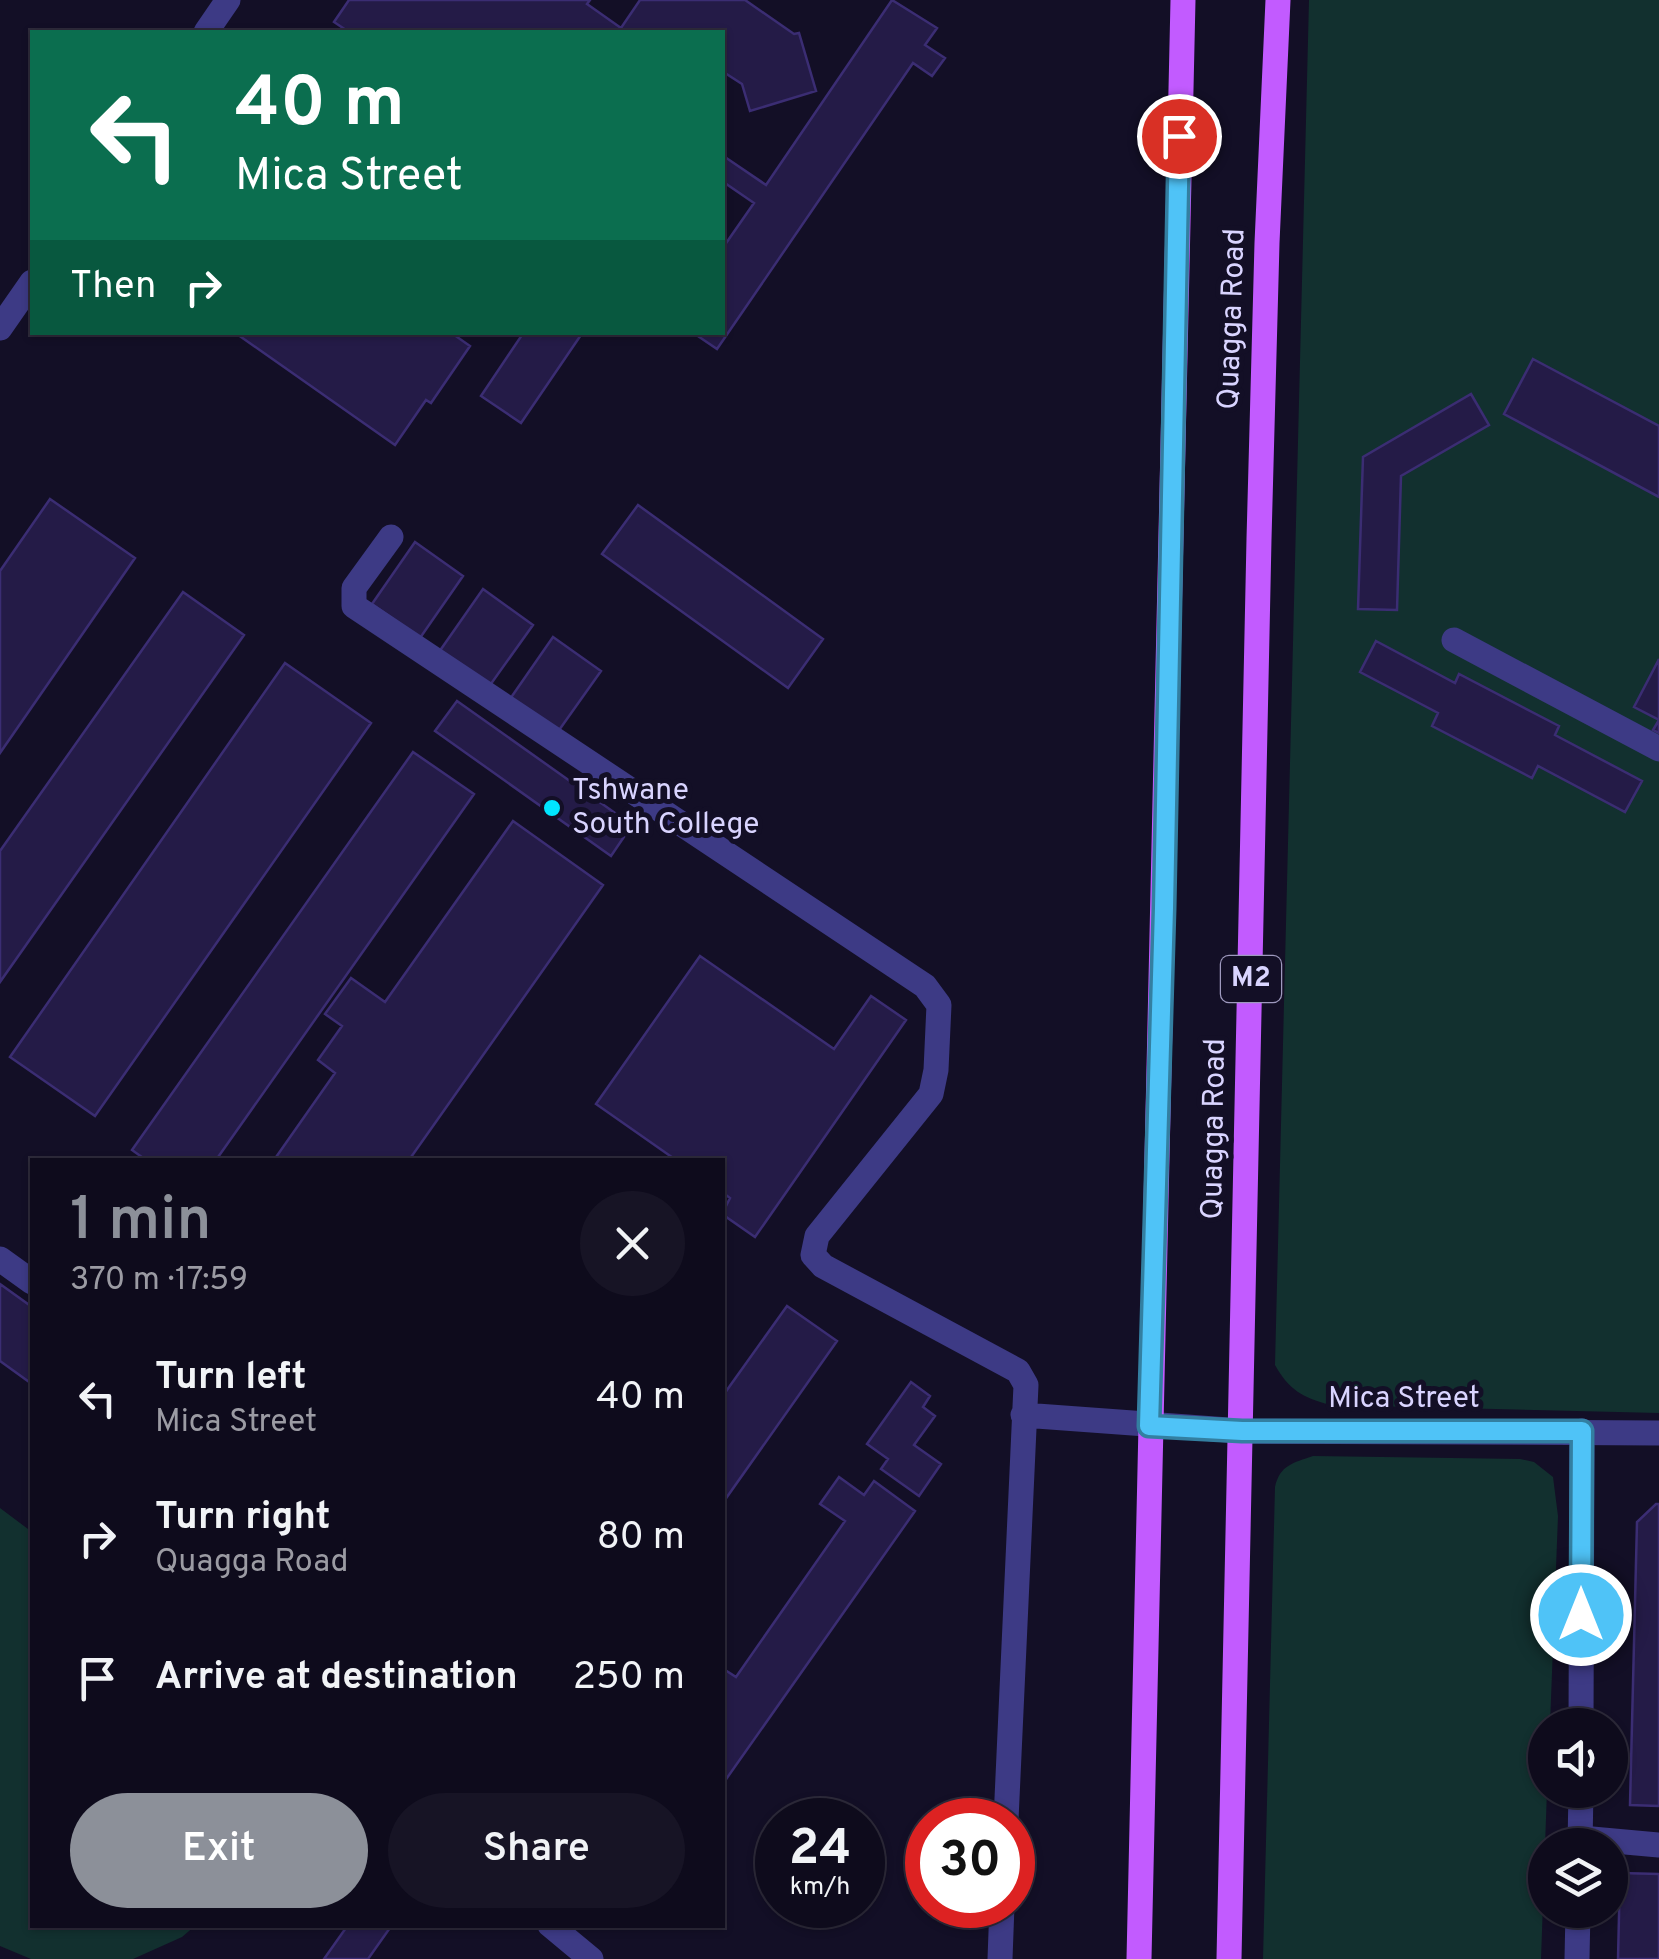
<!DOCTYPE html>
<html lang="en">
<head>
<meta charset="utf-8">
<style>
  :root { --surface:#0e0b1c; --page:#171425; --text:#f1f3f6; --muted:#9b9ba3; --line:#2e2b3b; --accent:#8c9099 }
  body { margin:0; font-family:Overpass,sans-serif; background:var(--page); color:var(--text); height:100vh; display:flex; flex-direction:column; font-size:38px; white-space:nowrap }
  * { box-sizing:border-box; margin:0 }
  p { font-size:32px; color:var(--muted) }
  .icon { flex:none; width:55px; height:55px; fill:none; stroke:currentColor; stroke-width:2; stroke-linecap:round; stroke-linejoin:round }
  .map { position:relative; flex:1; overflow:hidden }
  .drawer { position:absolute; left:30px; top:1158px; width:695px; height:770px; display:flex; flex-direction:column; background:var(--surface); border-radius:0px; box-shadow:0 2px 8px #0004,0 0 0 2px var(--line) }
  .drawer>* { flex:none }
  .hud { position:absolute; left:30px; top:30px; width:695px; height:305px; border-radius:0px; box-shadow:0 2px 8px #0004,0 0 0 2px var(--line); background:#0b6e4f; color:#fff; overflow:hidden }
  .controls { position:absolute; left:1528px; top:1708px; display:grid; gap:20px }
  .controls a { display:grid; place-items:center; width:100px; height:100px; border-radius:50%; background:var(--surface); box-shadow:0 2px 8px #0004,0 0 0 2px var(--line); font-size:50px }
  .speed { position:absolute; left:755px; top:1798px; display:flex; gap:20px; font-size:50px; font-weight:700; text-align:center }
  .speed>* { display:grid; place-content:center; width:130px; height:130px; border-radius:50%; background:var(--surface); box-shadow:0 2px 8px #0004,0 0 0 2px var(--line); line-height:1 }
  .speed small { font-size:25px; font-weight:400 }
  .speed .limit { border:15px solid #d22; background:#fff; color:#111 }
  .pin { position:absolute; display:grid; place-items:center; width:85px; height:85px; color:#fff; margin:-42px; border:5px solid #fff; border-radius:50%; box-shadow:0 2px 10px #0007 }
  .me { position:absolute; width:110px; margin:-55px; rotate:0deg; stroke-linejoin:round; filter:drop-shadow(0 0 8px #0008) }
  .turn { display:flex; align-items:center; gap:35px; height:210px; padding:0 40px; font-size:45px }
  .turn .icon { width:130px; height:130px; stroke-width:2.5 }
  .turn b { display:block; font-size:70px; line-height:85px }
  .then { display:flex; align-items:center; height:95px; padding:0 40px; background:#0003; gap:20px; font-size:38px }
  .round { display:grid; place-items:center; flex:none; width:105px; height:105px; border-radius:52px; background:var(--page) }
  .summary { display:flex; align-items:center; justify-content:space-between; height:170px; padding:0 40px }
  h1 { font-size:60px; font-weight:600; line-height:75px; color:var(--accent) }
  .button { display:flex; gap:20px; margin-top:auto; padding:20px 40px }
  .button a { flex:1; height:115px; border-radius:60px; background:var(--accent); color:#fff; font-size:40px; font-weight:600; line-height:115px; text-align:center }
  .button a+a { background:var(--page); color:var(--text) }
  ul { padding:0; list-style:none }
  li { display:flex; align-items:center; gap:30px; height:140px; padding:0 40px }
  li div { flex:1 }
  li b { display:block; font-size:38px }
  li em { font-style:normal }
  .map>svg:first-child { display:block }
  .green { fill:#12302f }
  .building { fill:#241b47; stroke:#3b2d73; stroke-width:2.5 }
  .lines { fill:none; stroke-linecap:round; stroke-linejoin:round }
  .minor { stroke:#3d3a85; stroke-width:25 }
  .major { stroke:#c25bff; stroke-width:25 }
  .route-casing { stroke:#337fa1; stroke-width:25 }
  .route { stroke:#4fc3f7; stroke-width:18 }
  .poi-dot { fill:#00e5ff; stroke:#130f26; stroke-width:4 }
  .labels { text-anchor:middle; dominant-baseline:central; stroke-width:10; stroke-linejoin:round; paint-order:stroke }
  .shield { fill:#130f26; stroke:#9e99be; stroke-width:2.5 }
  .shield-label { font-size:28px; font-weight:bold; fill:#d9d4ff }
  .street-label { font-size:30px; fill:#d9d4ff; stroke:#130f26 }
  .poi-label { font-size:30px; fill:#d9d4ff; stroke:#130f26; text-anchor:start }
</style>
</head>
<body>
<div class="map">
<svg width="1659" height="1959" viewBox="0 0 1659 1959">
  <rect width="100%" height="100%" fill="#130f26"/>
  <path class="green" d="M1309,0H1659V1413L1330,1405C1302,1397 1289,1390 1275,1365Z
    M1313,1456L1520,1459L1534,1462L1553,1477L1558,1516L1550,1725H1545L1547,1790L1541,1959H1263L1275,1487C1280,1465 1293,1463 1313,1456Z
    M0,1508L32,1532V1925H196L182,1937L133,1959H31L0,1946Z"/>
  <path class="building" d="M349,0H590L587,4L621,28L640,0H745L794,34L799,33L816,91L750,111L742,84L722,71V32H349L334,22Z
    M892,0L937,28L925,45L945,58L932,76L913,63L717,349L692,332H722V249L754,203L722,181V155L766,185Z
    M234,332H450L470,346L431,403L426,400L395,445Z
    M524,332H583L521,423L481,396Z
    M1533,359L1659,426V497L1504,414Z
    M1471,394L1489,425L1401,476L1397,610L1358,609L1363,457Z
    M50,499L135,558L0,753V571Z
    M638,505L823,639L788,688L602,554Z
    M415,542L463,576L420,638L372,604Z
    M483,589L533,625L488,688L439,652Z
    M183,592L244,635L0,982V851Z
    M553,637L601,671L557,733L510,699Z
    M1376,641L1455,683L1459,674L1559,726L1555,735L1642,781L1625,812L1538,766L1532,778L1432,726L1438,713L1360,672Z
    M1659,659V733L1653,730L1659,720L1634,707Z
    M285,663L371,723L95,1116L10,1057Z
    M457,701L632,825L611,856L435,731Z
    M413,752L474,794L216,1160H146L132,1150Z
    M513,821L603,885L409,1160H274L335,1073L318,1060L342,1026L325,1014L351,978L385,1002Z
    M700,956L834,1049L871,996L906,1020L755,1237L722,1214L730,1198L722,1192V1160H676L596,1104Z
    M0,1284L32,1307V1384L0,1361Z
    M787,1306L837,1341L722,1504V1397Z
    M911,1382L930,1396L923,1407L935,1416L914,1445L941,1464L919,1496L881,1469L888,1459L867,1444Z
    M839,1477L864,1495L874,1481L915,1511L722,1785V1668L736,1677L845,1521L820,1504Z
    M1656,1504H1659V1806L1630,1805L1637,1522Z
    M1620,1873L1659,1874V1959H1618Z
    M348,1925H392L368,1959H324Z"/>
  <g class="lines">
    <path class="minor" d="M206,32L228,0
      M0,328L32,282
      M391,537L354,588V606L925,986L939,1005L936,1070L931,1094L817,1236L813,1255L823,1266L1018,1371L1026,1385L1006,1820
      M1454,640L1659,749
      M0,1259L32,1282
      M1023,1415L1242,1431L1659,1433
      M1581,1725L1582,1431
      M1581,1838L1659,1845
      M1580,1845L1581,1790
      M550,1925L591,1959
      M1000,1959L1002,1905
      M1577,1959L1578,1910"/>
    <path class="major" d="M1139,1959L1183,0
      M1229,1959L1259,539L1267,243L1278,0"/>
  </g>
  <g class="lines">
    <defs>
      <path id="route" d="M1179,136L1164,908L1149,1426L1242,1431H1582L1581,1615"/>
    </defs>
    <use href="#route" class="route-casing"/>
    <use href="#route" class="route"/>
  </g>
  <circle class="poi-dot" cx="552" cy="808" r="10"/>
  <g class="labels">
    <rect class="shield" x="1221" y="956" width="60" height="46" rx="8"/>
    <g class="shield-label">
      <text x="1251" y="979">M2</text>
    </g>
    <g class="street-label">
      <text transform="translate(1233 319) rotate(-88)">Quagga Road</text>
      <text transform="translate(1215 1129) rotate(-89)">Quagga Road</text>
      <text x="1404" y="1399">Mica Street</text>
    </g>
    <g class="poi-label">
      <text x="572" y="791">Tshwane<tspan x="572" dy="34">South College</tspan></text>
    </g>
  </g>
</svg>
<div class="controls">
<a><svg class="icon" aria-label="sound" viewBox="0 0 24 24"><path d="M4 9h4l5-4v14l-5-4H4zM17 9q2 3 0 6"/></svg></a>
<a><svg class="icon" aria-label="layers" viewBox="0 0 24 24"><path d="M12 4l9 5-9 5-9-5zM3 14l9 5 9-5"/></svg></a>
</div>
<div class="speed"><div>24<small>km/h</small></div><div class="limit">30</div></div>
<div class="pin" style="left:1179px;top:136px;background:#d93025"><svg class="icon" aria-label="arrive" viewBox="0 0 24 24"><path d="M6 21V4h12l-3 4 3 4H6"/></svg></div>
<svg class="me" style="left:1581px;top:1615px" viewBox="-20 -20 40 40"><circle r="17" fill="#4fc3f7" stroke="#fff" stroke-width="3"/><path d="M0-11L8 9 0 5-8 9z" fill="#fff"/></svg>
<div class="hud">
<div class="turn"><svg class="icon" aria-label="left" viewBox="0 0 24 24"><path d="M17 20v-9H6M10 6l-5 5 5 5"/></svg><div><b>40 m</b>Mica Street</div></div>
<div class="then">Then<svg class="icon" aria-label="right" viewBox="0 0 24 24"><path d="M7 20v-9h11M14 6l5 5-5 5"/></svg></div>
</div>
<section class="drawer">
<div class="summary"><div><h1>1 min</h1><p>370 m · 17:59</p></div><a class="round"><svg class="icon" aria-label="close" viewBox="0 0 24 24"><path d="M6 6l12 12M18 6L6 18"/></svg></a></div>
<ul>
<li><svg class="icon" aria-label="left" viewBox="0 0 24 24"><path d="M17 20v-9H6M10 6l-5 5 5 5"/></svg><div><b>Turn left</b><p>Mica Street</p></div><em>40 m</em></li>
<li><svg class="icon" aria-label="right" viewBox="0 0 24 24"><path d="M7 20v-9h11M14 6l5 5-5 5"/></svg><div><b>Turn right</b><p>Quagga Road</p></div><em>80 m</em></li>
<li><svg class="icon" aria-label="arrive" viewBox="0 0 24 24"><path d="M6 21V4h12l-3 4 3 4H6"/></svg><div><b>Arrive at destination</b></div><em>250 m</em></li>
</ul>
<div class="button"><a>Exit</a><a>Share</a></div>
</section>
</div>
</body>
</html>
